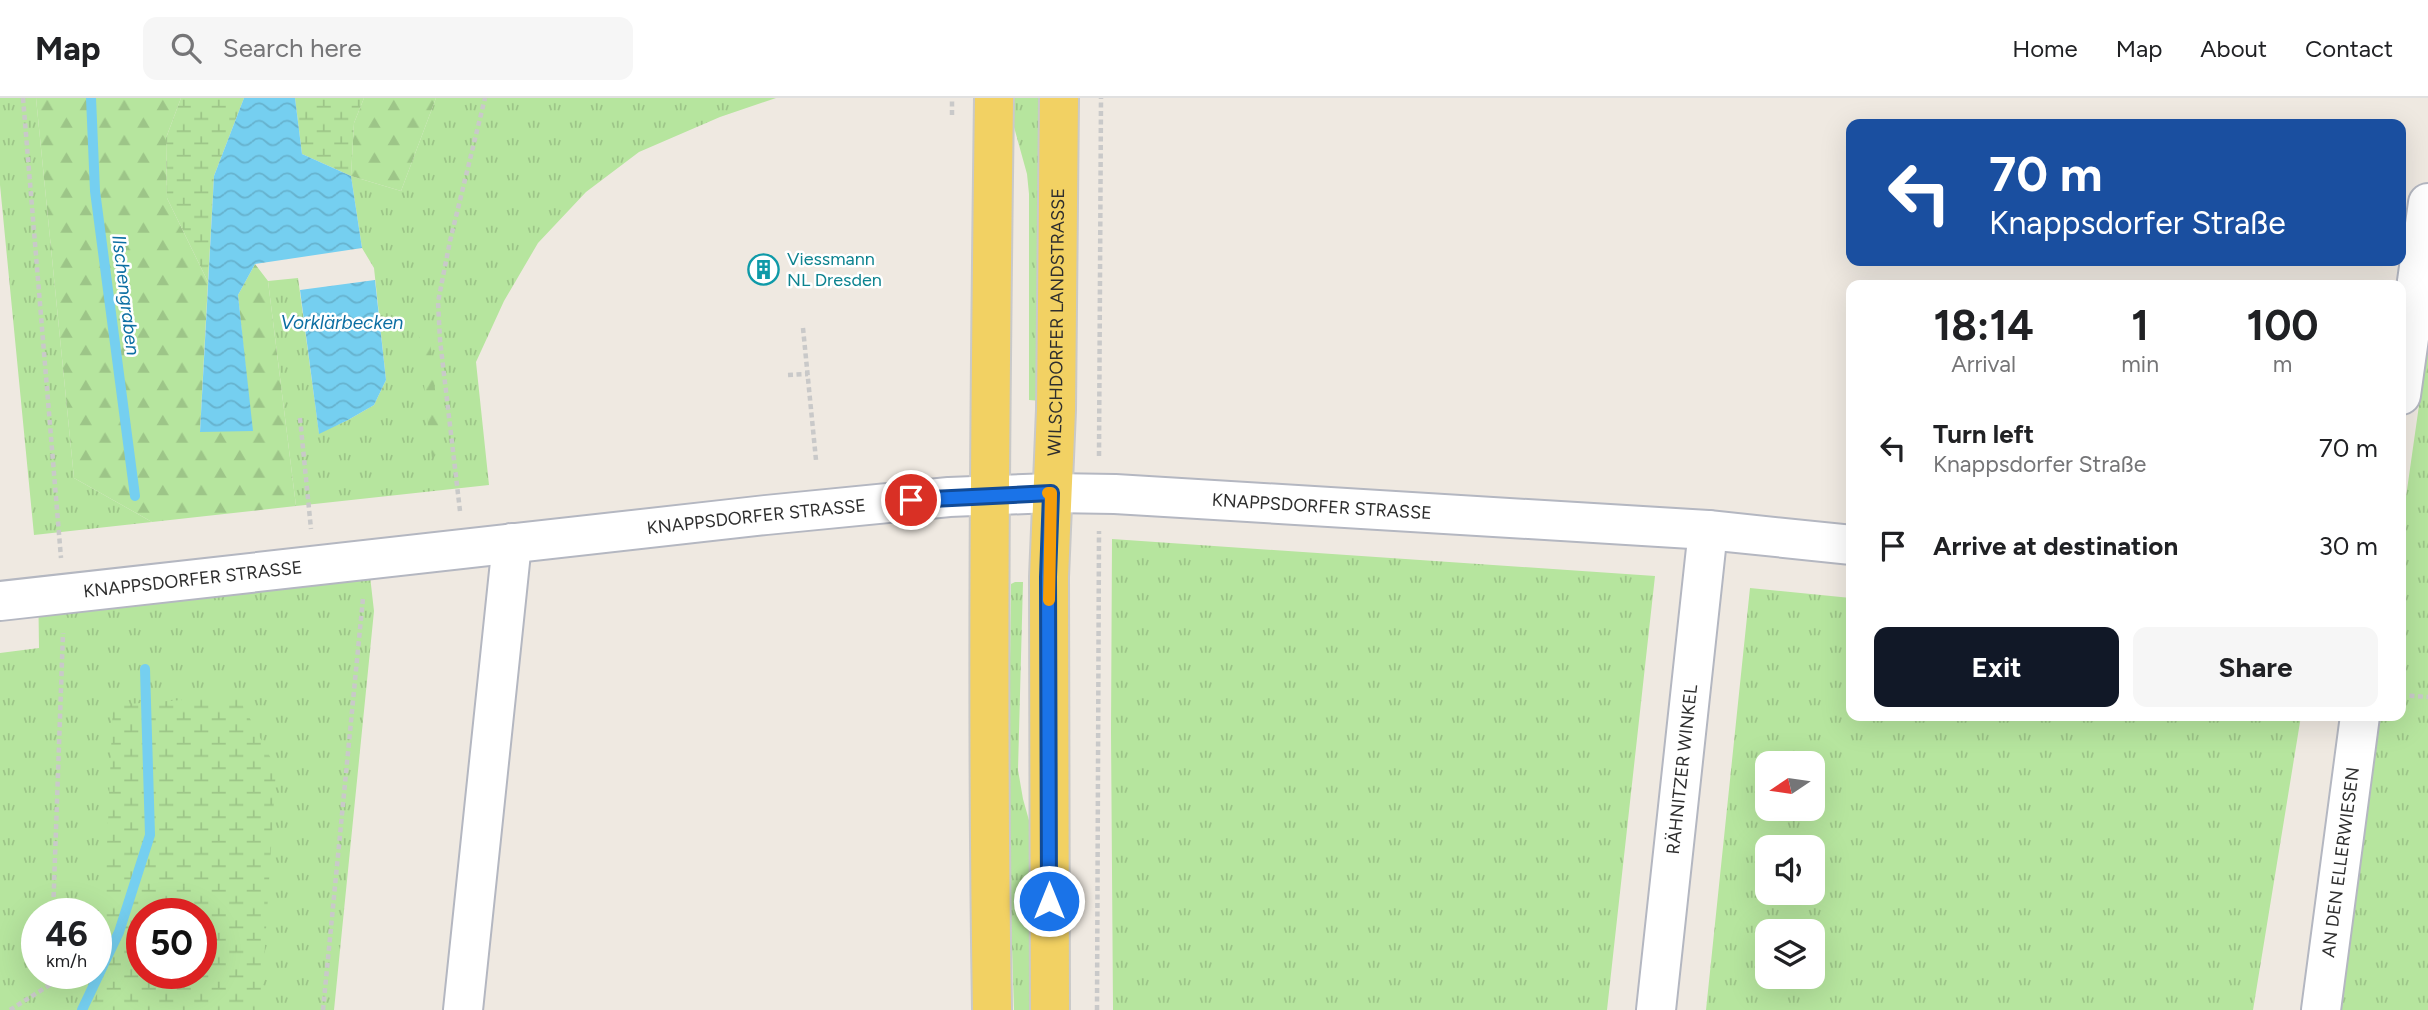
<!DOCTYPE html>
<html lang="en">
<head>
<meta charset="utf-8">
<style>
  :root { --surface:#fff; --page:#f6f6f6; --text:#202124; --muted:#757577; --line:#e0e0e0; --accent:#111827 }
  body { margin:0; font-family:Figtree,sans-serif; background:var(--page); color:var(--text); height:100vh; display:flex; flex-direction:column; font-size:26px; white-space:nowrap }
  * { box-sizing:border-box; margin:0 }
  p { font-size:23px; color:var(--muted) }
  .icon { flex:none; width:38px; height:38px; fill:none; stroke:currentColor; stroke-width:2; stroke-linecap:round; stroke-linejoin:round }
  .map { position:relative; flex:1; overflow:hidden }
  .sheet { position:absolute; left:1846px; top:182px; width:560px; height:441px; display:flex; flex-direction:column; background:var(--surface); border-radius:14px; box-shadow:0 7px 28px #0002 }
  .sheet>* { flex:none }
  .hud { position:absolute; left:1846px; top:21px; width:560px; height:147px; border-radius:14px; box-shadow:0 7px 28px #0002; background:#1a4fa0; color:#fff; overflow:hidden }
  .needle { width:46px; rotate:257deg }
  .fabs { position:absolute; left:1755px; top:653px; display:grid; gap:14px }
  .fabs a { display:grid; place-items:center; width:70px; height:70px; border-radius:14px; background:var(--surface); box-shadow:0 7px 28px #0002; font-size:35px }
  .speed { position:absolute; left:21px; top:800px; display:flex; gap:14px; font-size:35px; font-weight:700; text-align:center }
  .speed>* { display:grid; place-content:center; width:91px; height:91px; border-radius:50%; background:var(--surface); box-shadow:0 7px 28px #0002; line-height:1 }
  .speed small { font-size:18px; font-weight:400 }
  .speed .limit { border:10px solid #d22; background:#fff; color:#111 }
  .pin { position:absolute; display:grid; place-items:center; width:60px; height:60px; color:#fff; margin:-30px; border:4px solid #fff; border-radius:50%; box-shadow:0 2px 7px #0007 }
  .me { position:absolute; width:77px; margin:-38px; rotate:0deg; stroke-linejoin:round; filter:drop-shadow(0 0 5px #0008) }
  .turn { display:flex; align-items:center; gap:24px; height:147px; padding:0 28px; font-size:32px }
  .turn .icon { width:91px; height:91px; stroke-width:2.5 }
  .turn b { display:block; font-size:49px; line-height:60px }
  .eta { display:flex; justify-content:space-evenly; align-items:center; height:119px; text-align:center }
  .eta b { font-size:42px; font-weight:700; line-height:49px }
  .primary-button { display:flex; gap:14px; margin-top:auto; padding:14px 28px }
  .primary-button a { flex:1; height:80px; border-radius:14px; background:var(--accent); color:#fff; font-size:28px; font-weight:700; line-height:80px; text-align:center }
  .primary-button a+a { background:var(--page); color:var(--text) }
  ul { padding:0; list-style:none }
  li { display:flex; align-items:center; gap:21px; height:98px; padding:0 28px }
  li div { flex:1 }
  li b { display:block; font-size:26px }
  li em { font-style:normal }
  header { display:flex; align-items:center; gap:42px; box-sizing:border-box; height:98px; padding:0 35px; background:var(--surface); border-bottom:2px solid var(--line) }
  header strong { font-size:33px }
  nav { display:flex; gap:38px; margin-inline-start:auto; font-size:24px }
  .search { width:490px; height:63px; background:var(--page); display:flex; align-items:center; gap:18px; box-sizing:border-box; padding:0 24px; border-radius:14px; color:var(--muted); font-size:26px }
  .map>svg:first-child { display:block }
  .grass { fill:url(#grass-tufts); fill-rule:evenodd }
  .forest { fill:url(#forest-firs) }
  .wetland { fill:url(#wetland-marsh); fill-rule:evenodd }
  .water { fill:url(#water-waves) }
  .lines { fill:none; stroke-linecap:round; stroke-linejoin:round }
  .stream { stroke:#75cff0; stroke-width:10 }
  .minor-casing { stroke:#b4b7c1; stroke-width:42 }
  .major-casing { stroke:#c9c9c9; stroke-width:42 }
  .path { stroke:#c9c9c9; stroke-width:4.5; stroke-dasharray:5 3.5; stroke-linecap:butt }
  .minor { stroke:#fff; stroke-width:38 }
  .major { stroke:#f2d163; stroke-width:38 }
  .route-casing { stroke:#114b97; stroke-width:18 }
  .route { stroke:#1a73e8; stroke-width:12 }
  .slow { stroke:#f59e0b; stroke-width:12 }
  .labels { text-anchor:middle; dominant-baseline:central; stroke-width:5; stroke-linejoin:round; paint-order:stroke }
  .culture-label { font-size:18px; fill:#0d838f; stroke:#fff; text-anchor:start }
  .street-label { font-size:18px; fill:#2e2e2e; stroke:#fff }
  .water-label { font-size:19px; font-style:italic; fill:#0d6fa3; stroke:#fff }
</style>
</head>
<body>
<header>
<strong>Map</strong>
<div class="search"><svg class="icon" aria-label="search" viewBox="0 0 24 24"><circle cx="10" cy="10" r="6"/><path d="M15 15l6 6"/></svg>Search here</div>
<nav><a>Home</a><a>Map</a><a>About</a><a>Contact</a></nav>
</header>
<div class="map">
<svg width="2428" height="912" viewBox="0 0 2428 912">
  <defs>
    <pattern id="grass-tufts" width="24" height="20" patternUnits="userSpaceOnUse" patternTransform="scale(1.75)"><rect width="24" height="20" fill="#b6e59e"/><path d="M3 7l-1-3M5 7V3M7 7l1-3M15 17l-1-3M17 17v-4M19 17l1-3" fill="none" stroke="#9dc588"/></pattern>
    <pattern id="forest-firs" width="22" height="20" patternUnits="userSpaceOnUse" patternTransform="scale(1.75)"><rect width="22" height="20" fill="#b6e59e"/><path d="M5 1l3.5 6h-7zM16 11l3.5 6h-7z" fill="#9dc588"/></pattern>
    <pattern id="wetland-marsh" width="20" height="14" patternUnits="userSpaceOnUse" patternTransform="scale(1.75)"><rect width="20" height="14" fill="#b6e59e"/><path d="M1 5h8M5 5V1M11 12h8M15 12V8" fill="none" stroke="#9dc588"/></pattern>
    <pattern id="water-waves" width="16" height="10" patternUnits="userSpaceOnUse" patternTransform="scale(1.75)"><rect width="16" height="10" fill="#75cff0"/><path d="M0 5q4-4 8 0t8 0" fill="none" stroke="#66b2ce"/></pattern>
  </defs>
  <rect width="100%" height="100%" fill="#efe9e1"/>
  <path class="grass" d="M0,0H36L74,380L152,424L34,437L0,87Z
    M436,0H776L720,19L639,54L586,94L538,145L504,203L476,264L489,387L296,408L268,183L298,180L319,335L348,322L374,307L386,282L374,170L362,150L351,78L401,93Z
    M1014,0H1042L1041,303L1029,302V96L1027,76L1014,29Z
    M2428,244V912H2333L2375,618H2401V434Z
    M1112,441L1655,478L1607,912H1113L1111,634Z
    M366,443L374,513L334,912H0V555L39,550L38,478ZM37,816H96V875H37ZM142,816H201V875H142Z
    M1015,484H1023L1018,672L1023,701L1032,733L1034,912H1014L1008,724L1011,486Z
    M1750,490L1851,500L1852,618H2301L2253,912H1706ZM1768,665H1813V710H1768ZM1768,749H1813V794H1768ZM1768,833H1813V878H1768Z"/>
  <path class="forest" d="M36,0H181L166,40L167,100L208,184L200,333H252L238,197L255,166L268,183L296,408L152,424L74,380Z
    M364,0H436L401,93L351,78L354,25Z
    M418,230H429L441,353L432,360Z"/>
  <path class="wetland" d="M181,0H244L214,78L208,184L167,100L166,40Z
    M295,0H364L354,25L351,78L302,56Z
    M238,598L276,670L261,912H88L101,889L113,607ZM142,816H201V875H142Z"/>
  <path class="water" d="M244,0H295L302,56L351,78L362,150L255,166L238,197L253,333L200,334L214,78Z
    M375,182L386,282L374,307L348,322L319,336L300,192Z"/>
  <g class="lines">
    <path class="stream" d="M91,0L95,93L135,398
      M82,912L119,834L150,737L145,571"/>
    <defs>
      <g id="minor">
        <path d="M2401,297L2428,105"/>
        <path id="s1" d="M0,503L766,417L949,399L1051,395L1115,396L1708,432L1852,447"/>
        <path d="M463,912L512,445"/>
        <path id="s2" d="M1656,912L1708,432"/>
        <path id="s3" d="M2321,912L2360,618"/>
      </g>
      <g id="major">
        <path d="M992,912C987,608 990,304 994,0"/>
        <path id="s4" d="M1050,912L1049,479L1056,312L1059,0"/>
      </g>
    </defs>
    <use href="#minor" class="minor-casing"/>
    <use href="#major" class="major-casing"/>
    <path class="path" d="M23,0L61,460
      M952,17V0
      M803,230L816,362
      M788,277L808,276
      M300,320L311,431
      M1099,358L1101,0
      M460,413L440,242L438,204L450,143L485,0
      M2401,597L2428,599
      M53,816L63,535
      M10,912L51,886V875
      M323,912L363,500
      M1097,912L1099,433"/>
    <use href="#minor" class="minor"/>
    <use href="#major" class="major"/>
  </g>
  <g class="lines">
    <defs>
      <path id="route" d="M911,402L1051,395L1048,479L1049,803"/>
    </defs>
    <use href="#route" class="route-casing"/>
    <use href="#route" class="route"/>
    <path class="slow" d="M1048,395H1051L1049,502"/>
  </g>
  <defs>
    <symbol id="building-ring" viewBox="-11 -11 22 22"><circle r="9.5" fill="#fff" stroke="#0f9aa8" stroke-width="1.5"/><path d="M-4-6H4V6H1V3H-1V6H-4ZM-2.5-4.3h1.7v1.8h-1.7ZM.8-4.3h1.7v1.8H.8ZM-2.5-1h1.7V.8h-1.7ZM.8-1h1.7V.8H.8Z" fill="#0f9aa8"/></symbol>
  </defs>
  <g fill-rule="evenodd">
    <use href="#building-ring" x="746" y="154" width="35" height="35"/>
  </g>
  <g class="labels">
    <g class="culture-label">
      <text x="787" y="161">Viessmann<tspan x="787" dy="21">NL Dresden</tspan></text>
    </g>
    <g class="street-label">
      <text stroke="none"><textPath href="#s4" startOffset="688">WILSCHDORFER LANDSTRASSE</textPath></text>
      <text stroke="none"><textPath href="#s1" startOffset="1328">KNAPPSDORFER STRASSE</textPath></text>
      <text stroke="none"><textPath href="#s1" startOffset="761">KNAPPSDORFER STRASSE</textPath></text>
      <text stroke="none"><textPath href="#s1" startOffset="194">KNAPPSDORFER STRASSE</textPath></text>
      <text stroke="none"><textPath href="#s2" startOffset="242">RÄHNITZER WINKEL</textPath></text>
      <text stroke="none"><textPath href="#s3" startOffset="149">AN DEN ELLERWIESEN</textPath></text>
    </g>
    <g class="water-label">
      <text transform="translate(126 197) rotate(83)">Ilschengraben</text>
      <text x="342" y="224">Vorklärbecken</text>
    </g>
  </g>
</svg>
<div class="fabs">
<a><svg class="needle" viewBox="-14 -14 28 28"><path d="M0-13l5 13h-10z" fill="#e53935"/><path d="M0 13l5-13h-10z" fill="#757577"/></svg></a>
<a><svg class="icon" aria-label="sound" viewBox="0 0 24 24"><path d="M4 9h4l5-4v14l-5-4H4zM17 9q2 3 0 6"/></svg></a>
<a><svg class="icon" aria-label="layers" viewBox="0 0 24 24"><path d="M12 4l9 5-9 5-9-5zM3 14l9 5 9-5"/></svg></a>
</div>
<div class="speed"><div>46<small>km/h</small></div><div class="limit">50</div></div>
<div class="pin" style="left:911px;top:402px;background:#d93025"><svg class="icon" aria-label="arrive" viewBox="0 0 24 24"><path d="M6 21V4h12l-3 4 3 4H6"/></svg></div>
<svg class="me" style="left:1049px;top:803px" viewBox="-20 -20 40 40"><circle r="17" fill="#1a73e8" stroke="#fff" stroke-width="3"/><path d="M0-11L8 9 0 5-8 9z" fill="#fff"/></svg>
<div class="hud">
<div class="turn"><svg class="icon" aria-label="left" viewBox="0 0 24 24"><path d="M17 20v-9H6M10 6l-5 5 5 5"/></svg><div><b>70 m</b>Knappsdorfer Straße</div></div>
</div>
<section class="sheet">
<div class="eta">
<div><b>18:14</b><p>Arrival</p></div>
<div><b>1</b><p>min</p></div>
<div><b>100</b><p>m</p></div>
</div>
<ul>
<li><svg class="icon" aria-label="left" viewBox="0 0 24 24"><path d="M17 20v-9H6M10 6l-5 5 5 5"/></svg><div><b>Turn left</b><p>Knappsdorfer Straße</p></div><em>70 m</em></li>
<li><svg class="icon" aria-label="arrive" viewBox="0 0 24 24"><path d="M6 21V4h12l-3 4 3 4H6"/></svg><div><b>Arrive at destination</b></div><em>30 m</em></li>
</ul>
<div class="primary-button"><a>Exit</a><a>Share</a></div>
</section>
</div>
</body>
</html>
